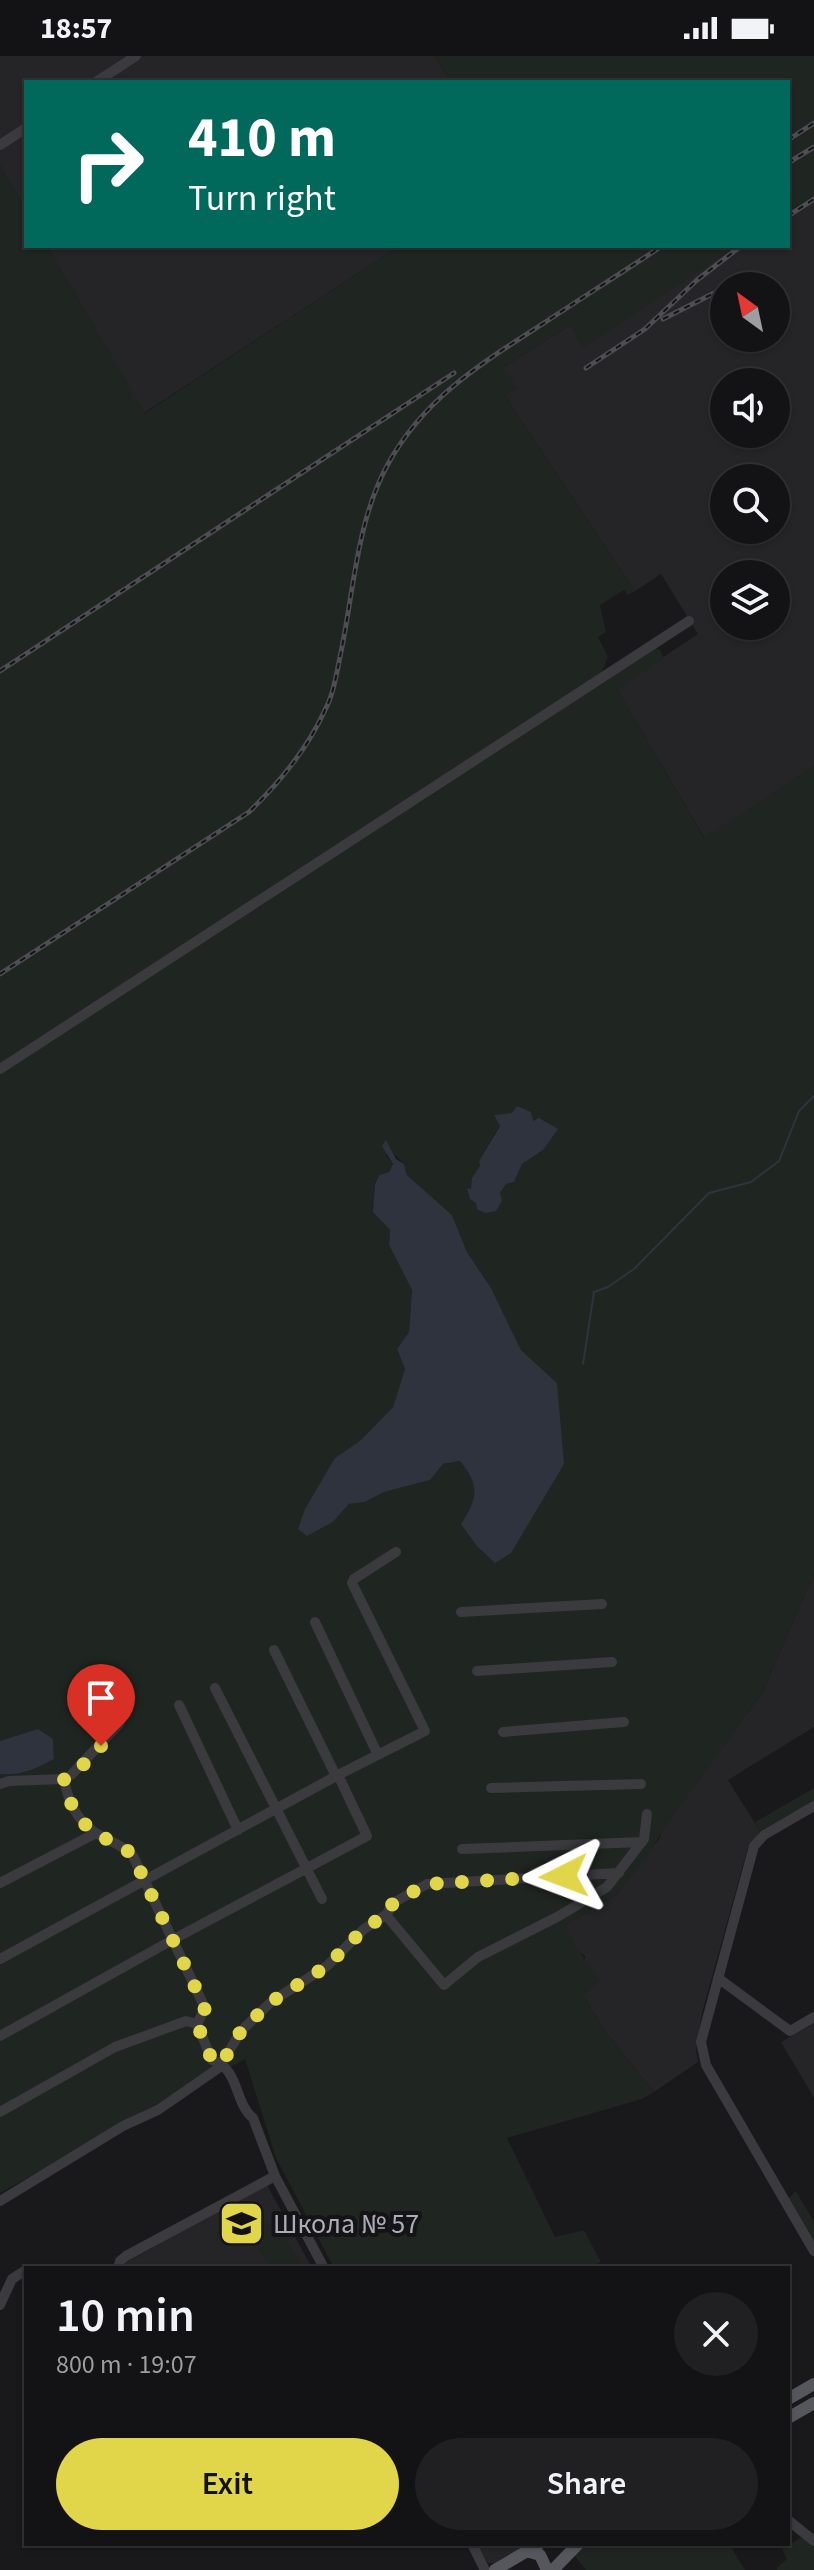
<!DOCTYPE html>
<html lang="en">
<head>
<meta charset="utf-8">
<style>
  :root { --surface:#131214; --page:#202022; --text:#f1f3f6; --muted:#9d9ea0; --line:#323234; --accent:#e1d549 }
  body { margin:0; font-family:"Source Sans 3",sans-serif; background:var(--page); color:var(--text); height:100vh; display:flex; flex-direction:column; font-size:30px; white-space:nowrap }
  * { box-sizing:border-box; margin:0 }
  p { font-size:26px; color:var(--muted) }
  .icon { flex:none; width:44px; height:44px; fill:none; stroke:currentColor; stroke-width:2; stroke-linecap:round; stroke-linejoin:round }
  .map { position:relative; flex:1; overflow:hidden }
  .drawer { position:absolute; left:24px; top:2210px; width:766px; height:280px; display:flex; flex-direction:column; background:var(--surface); border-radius:0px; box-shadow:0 2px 6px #0004,0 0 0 2px var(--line) }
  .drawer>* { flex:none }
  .hud { position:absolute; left:24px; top:24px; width:766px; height:168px; border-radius:0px; box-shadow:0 2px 6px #0004,0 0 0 2px var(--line); background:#00695c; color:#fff; overflow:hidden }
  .needle { width:52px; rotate:327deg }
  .controls { position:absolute; left:710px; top:216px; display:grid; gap:16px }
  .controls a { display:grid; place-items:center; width:80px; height:80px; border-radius:50%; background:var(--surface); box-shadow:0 2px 6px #0004,0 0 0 2px var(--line); font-size:40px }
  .pin { position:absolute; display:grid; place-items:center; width:68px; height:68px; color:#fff; margin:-82px -34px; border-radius:50% 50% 50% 0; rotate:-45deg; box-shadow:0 0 8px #0007 }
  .pin .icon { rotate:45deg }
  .me { position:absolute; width:88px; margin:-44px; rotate:267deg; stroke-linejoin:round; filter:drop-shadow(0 0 6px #0008) }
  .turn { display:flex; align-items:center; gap:28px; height:168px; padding:0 32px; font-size:36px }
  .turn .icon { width:104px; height:104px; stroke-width:2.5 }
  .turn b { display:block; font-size:56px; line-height:68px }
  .round { display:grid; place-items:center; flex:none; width:84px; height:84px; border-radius:42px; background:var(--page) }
  .summary { display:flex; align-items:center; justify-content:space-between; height:136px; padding:0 32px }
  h1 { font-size:48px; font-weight:600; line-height:60px }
  .cta { display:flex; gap:16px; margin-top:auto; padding:16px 32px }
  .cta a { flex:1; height:92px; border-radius:48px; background:var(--accent); color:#111; font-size:32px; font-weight:600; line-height:92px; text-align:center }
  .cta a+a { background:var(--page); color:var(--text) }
  .status { display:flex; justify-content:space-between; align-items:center; height:56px; padding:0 40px; background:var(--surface); direction:ltr }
  .status svg { height:22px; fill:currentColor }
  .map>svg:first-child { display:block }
  .built { fill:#252427; fill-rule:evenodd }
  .green { fill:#1f2521; fill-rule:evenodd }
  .water { fill:#2f333d }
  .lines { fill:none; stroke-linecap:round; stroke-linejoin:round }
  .stream { stroke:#2f333d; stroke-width:2 }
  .minor { stroke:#3a3a3f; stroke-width:10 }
  .major { stroke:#56565d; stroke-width:12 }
  .rail-casing { stroke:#4d4d53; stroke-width:5 }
  .rail { stroke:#141315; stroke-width:2; stroke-dasharray:6; stroke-linecap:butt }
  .route { stroke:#e1d549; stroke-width:14; stroke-dasharray:0 25.2 }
  .labels { text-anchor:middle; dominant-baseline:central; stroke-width:8; stroke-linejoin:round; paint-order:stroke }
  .poi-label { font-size:28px; fill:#acacb8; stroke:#141315; text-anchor:start }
</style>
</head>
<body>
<div class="status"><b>18:57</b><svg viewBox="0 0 49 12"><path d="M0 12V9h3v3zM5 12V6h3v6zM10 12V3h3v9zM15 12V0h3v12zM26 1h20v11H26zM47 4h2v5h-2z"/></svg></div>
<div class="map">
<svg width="814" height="2514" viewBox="0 0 814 2514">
  <rect width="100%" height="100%" fill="#19181a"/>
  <path class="built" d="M0,0H435L451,26H26V154L0,110Z
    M814,139V710L705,783L616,632L698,578L661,518L635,535L505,340L503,311L571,269L583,291L736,190H788V156ZM724,230H776V282H724ZM724,326H776V378H724ZM724,422H776V474H724ZM724,518H776V570H724Z
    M47,190H400L144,357Z
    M814,1517V1671L728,1724L760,1775L748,1791L702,1957L696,1994L698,2006L654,2036L606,1977L583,1939L585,1900L578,1895L568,1879L566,1868L616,1839L659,1783L663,1772L762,1637Z
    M814,1967V2042L781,1986Z
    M267,2129L312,2212H128L125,2207Z
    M477,2488H527L495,2507H488Z"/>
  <path class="green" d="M435,0H814V139L788,156V26H451Z
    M0,110L26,154V190H47L145,357L400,190H736L583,292L571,269L503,311L517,332L505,340L635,535L628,539L624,534L600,549L606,576L598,581L608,600L601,619L0,1008Z
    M655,592L660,594L664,602L617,633L704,782L814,710V1517L762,1637L664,1772L647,1801L616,1839L567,1868C570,1889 589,1906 600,1924L583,1939L606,1977L654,2036L642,2043L507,2082L555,2181L584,2174L601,2206L587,2212H334L276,2102L245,2003L0,2137V1718C20,1720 36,1713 54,1703L53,1683L0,1685V1018ZM512,1058L529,1059L543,1094L522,1108L514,1126L506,1128L500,1137L476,1147L471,1143L468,1133H471L480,1110L479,1105L500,1069L494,1059ZM390,1094L404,1108L407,1119L452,1159L467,1196L491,1232L521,1294L557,1327L461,1468C479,1441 480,1431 460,1405L443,1408L429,1424L384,1436L365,1446L349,1448L333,1466L307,1480L323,1426L335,1402L361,1384L393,1351L405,1313L397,1293L409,1276L412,1234L389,1189L390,1174L374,1155L375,1127L379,1119L389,1116L393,1108L386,1099Z
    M814,1732V1745L760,1775L755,1766Z
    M796,2135L814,2166V2188L788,2143Z
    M275,2165L303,2212H271L251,2179Z
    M802,2481L814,2491V2514H777L776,2512L787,2503L782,2493Z
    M586,2488H729L745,2514H586L574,2499Z"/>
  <path class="water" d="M517,1050L531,1056L533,1065L539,1062L558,1073L543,1094L522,1108L514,1126L506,1128L500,1137L502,1145L496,1155L485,1157L477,1153L476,1147L470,1143L467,1132L471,1133L472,1122L480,1110L479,1105L500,1070L494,1059L512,1057Z
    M386,1084L396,1103L404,1108L407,1119L452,1159L467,1196L491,1232L521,1294L557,1327L564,1408L511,1497L495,1507L477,1490L461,1468C478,1442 480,1430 460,1405L443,1408L430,1424L384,1436L365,1446L349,1448L333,1466L307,1480L298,1473L305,1453L335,1402L361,1384L393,1351L405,1313L397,1293L409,1276L412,1234L389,1189L390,1174L373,1156L375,1128L379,1119L389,1116L393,1108L382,1090Z
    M38,1673L53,1683L54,1703C36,1713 20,1720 0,1718V1685Z"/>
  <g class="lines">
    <path class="stream" d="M583,1308L594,1236L608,1231L634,1213L709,1137L751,1126L779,1105L799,1055L814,1040"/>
    <path class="minor" d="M96,26L136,0
      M0,89L26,72
      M0,1013L689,565
      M461,1556L602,1548
      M315,1566L378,1699
      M274,1594L336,1720
      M477,1615L612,1606
      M215,1632L322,1843
      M179,1649L238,1774
      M503,1676L624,1666
      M64,1723C68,1746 78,1768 101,1780C112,1786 124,1790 133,1800L205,1952L197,1968L212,2004C240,2013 234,2047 253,2062L275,2120L324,2212
      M0,1728L9,1725L64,1723L71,1719L119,1668L130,1638
      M491,1732L641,1728
      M814,1750L764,1779L754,1790L701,1986L706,2009L814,2195
      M462,1793L642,1786
      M0,1827L96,1777
      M386,1859L444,1929L478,1901L559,1860L607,1831L644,1783L647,1758
      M0,1903L338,1719L425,1675L352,1527L354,1523L396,1496
      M718,1922L790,1975L814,1961
      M0,1980L174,1883L367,1780L338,1719
      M222,2007L241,1975L271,1946L327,1910L364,1873L387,1858L393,1847L427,1828L619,1817
      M0,2056L115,1991L186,1965L197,1968
      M0,2145L123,2070L158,2054L223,2009
      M118,2212L120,2205L126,2200L275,2120
      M0,2249L12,2223L26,2214
      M788,2464L814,2485
      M472,2488L485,2514"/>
    <path class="major" d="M788,2343L814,2328
      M788,2362L814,2347
      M527,2495L540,2499L547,2514
      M495,2514L539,2488
      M553,2514L578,2488"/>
    <defs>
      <path id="rail" d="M788,84L814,67
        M788,107L814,91
        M788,160L814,143
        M663,263L724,232
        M586,312L645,273L697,224L741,190
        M0,615L454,317
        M0,918L249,756C280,726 307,694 325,654C334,637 337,615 341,596C354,533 357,464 388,408C425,341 482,307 544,267C583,241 623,216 662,190"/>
    </defs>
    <use href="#rail" class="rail-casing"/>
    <use href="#rail" class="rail"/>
  </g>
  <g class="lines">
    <path class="route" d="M101,1690L81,1711L64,1723C68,1746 78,1767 100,1780C112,1786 124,1790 133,1800L205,1952L197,1968L212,2004L222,2007L241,1975L271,1946L327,1910L364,1873L387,1858L393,1847L427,1828L564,1820"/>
  </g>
  <defs>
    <symbol id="school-square" viewBox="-11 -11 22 22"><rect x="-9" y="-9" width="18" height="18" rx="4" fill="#e1d549" stroke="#141315"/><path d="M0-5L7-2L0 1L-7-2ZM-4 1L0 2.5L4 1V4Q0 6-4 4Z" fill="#111"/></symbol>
  </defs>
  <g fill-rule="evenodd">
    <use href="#school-square" x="216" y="2142" width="51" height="51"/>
  </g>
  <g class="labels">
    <g class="poi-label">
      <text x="273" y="2168">Школа № 57</text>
    </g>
  </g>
</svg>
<div class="controls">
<a><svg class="needle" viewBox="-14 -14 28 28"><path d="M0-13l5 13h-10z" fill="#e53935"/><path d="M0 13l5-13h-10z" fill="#9d9ea0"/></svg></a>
<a><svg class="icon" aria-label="sound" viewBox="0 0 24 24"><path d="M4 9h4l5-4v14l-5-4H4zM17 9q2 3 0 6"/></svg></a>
<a><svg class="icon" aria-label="search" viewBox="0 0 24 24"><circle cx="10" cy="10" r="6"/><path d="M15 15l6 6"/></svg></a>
<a><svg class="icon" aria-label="layers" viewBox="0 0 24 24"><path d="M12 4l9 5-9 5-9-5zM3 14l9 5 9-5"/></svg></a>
</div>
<div class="pin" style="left:101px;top:1690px;background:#d93025"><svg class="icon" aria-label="arrive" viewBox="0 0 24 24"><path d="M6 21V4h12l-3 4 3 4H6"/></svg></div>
<svg class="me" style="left:564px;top:1820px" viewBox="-20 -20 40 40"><path d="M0-17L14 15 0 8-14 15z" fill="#e1d549" stroke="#fff" stroke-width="4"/></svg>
<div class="hud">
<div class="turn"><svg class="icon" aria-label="right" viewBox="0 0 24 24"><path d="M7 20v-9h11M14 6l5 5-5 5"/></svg><div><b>410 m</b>Turn right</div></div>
</div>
<section class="drawer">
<div class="summary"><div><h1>10 min</h1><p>800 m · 19:07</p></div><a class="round"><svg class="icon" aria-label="close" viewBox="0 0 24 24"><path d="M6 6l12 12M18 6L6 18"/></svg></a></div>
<div class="cta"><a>Exit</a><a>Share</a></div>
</section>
</div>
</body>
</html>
